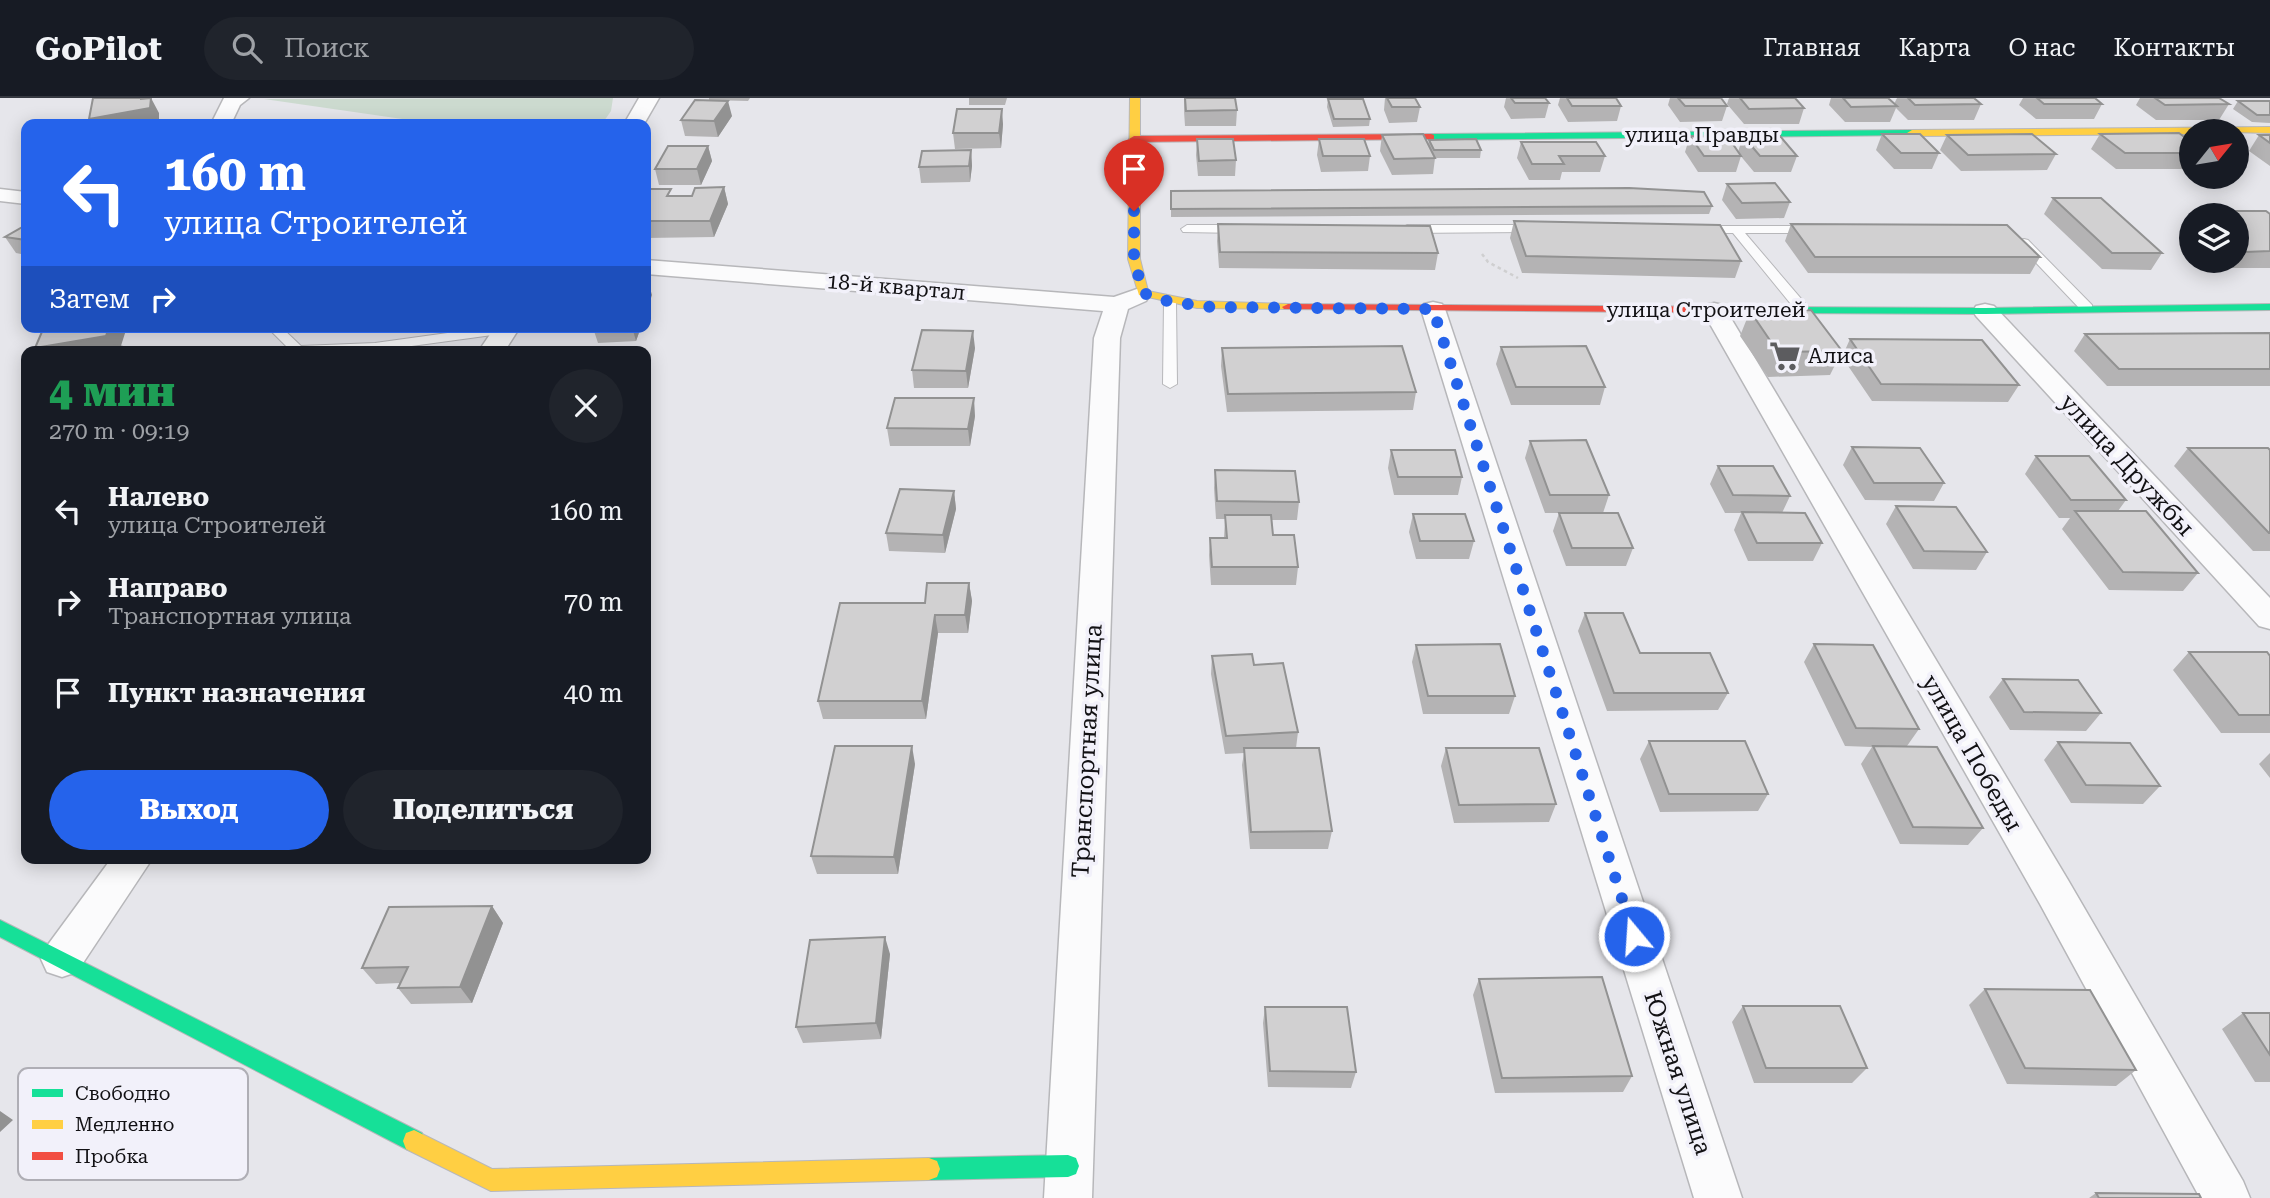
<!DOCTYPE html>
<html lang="ru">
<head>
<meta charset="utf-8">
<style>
  :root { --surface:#171b24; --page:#20242c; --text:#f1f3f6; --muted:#9ea1a6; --line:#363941; --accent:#2563eb }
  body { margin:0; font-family:"Roboto Serif",serif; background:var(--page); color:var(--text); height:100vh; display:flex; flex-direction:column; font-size:26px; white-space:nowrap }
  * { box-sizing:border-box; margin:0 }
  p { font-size:23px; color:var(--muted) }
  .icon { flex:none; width:38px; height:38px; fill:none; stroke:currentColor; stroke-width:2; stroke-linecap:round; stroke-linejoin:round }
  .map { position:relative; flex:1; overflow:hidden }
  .drawer { position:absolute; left:21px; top:248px; width:630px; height:518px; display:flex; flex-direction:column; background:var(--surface); border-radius:14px; box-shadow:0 4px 18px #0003 }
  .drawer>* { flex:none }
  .top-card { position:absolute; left:21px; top:21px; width:630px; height:214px; border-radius:14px; box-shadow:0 4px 18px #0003; background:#2563eb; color:#fff; overflow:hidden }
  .needle { width:46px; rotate:60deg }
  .buttons { position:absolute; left:2179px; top:21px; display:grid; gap:14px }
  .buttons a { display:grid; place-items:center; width:70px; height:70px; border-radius:50%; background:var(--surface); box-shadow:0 4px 18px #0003; font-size:35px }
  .pin { position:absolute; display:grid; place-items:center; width:60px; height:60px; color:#fff; margin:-72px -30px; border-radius:50% 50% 50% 0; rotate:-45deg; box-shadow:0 0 7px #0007 }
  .pin .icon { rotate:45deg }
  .me { position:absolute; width:77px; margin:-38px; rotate:342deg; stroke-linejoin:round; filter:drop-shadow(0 0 5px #0008) }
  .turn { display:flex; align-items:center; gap:24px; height:147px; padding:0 28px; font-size:32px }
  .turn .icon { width:91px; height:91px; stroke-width:2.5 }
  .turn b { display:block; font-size:49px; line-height:60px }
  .then { display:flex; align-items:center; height:66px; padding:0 28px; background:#0003; gap:14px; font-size:26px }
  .round { display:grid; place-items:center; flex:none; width:74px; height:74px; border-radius:37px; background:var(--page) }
  .summary { display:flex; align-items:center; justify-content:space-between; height:119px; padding:0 28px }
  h1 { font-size:42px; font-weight:800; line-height:52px; color:#1e9e55 }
  .button { display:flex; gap:14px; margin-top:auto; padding:14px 28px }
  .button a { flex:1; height:80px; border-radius:42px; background:var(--accent); color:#fff; font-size:28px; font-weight:800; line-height:80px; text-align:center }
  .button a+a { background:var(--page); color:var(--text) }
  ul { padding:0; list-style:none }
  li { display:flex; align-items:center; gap:21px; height:91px; padding:0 28px }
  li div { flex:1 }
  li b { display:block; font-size:26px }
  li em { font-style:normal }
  header { display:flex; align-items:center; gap:42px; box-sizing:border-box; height:98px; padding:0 35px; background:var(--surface); border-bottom:2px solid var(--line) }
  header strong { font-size:33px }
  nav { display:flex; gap:38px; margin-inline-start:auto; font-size:24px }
  .search { width:490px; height:63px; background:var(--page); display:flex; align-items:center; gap:18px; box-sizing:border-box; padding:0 24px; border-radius:38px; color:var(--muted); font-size:26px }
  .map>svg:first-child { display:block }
  .green { fill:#ccdacf }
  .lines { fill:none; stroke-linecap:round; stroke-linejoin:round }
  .lane-casing { stroke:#b7b7ba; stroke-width:2 }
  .street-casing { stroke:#b7b7ba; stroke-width:3 }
  .fast-casing { stroke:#b7b7ba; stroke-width:2 }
  .slow-casing { stroke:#b7b7ba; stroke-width:2 }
  .jam-casing { stroke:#b7b7ba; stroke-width:2 }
  .path { stroke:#cfcfd0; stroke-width:2.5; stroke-dasharray:3.5 3.5; stroke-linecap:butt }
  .lane { fill:#fbfbfc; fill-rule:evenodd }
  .street { fill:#fbfbfc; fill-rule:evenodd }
  .fast { fill:#16e098; fill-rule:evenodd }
  .slow { fill:#ffcf43; fill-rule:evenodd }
  .jam { fill:#f24e42; fill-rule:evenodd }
  .wall { fill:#b4b3b4 }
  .shaded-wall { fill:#929292 }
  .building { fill:#d1d0d1; stroke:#929292; stroke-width:2 }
  .route { stroke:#2563eb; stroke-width:12; stroke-dasharray:0 21.6 }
  .labels { text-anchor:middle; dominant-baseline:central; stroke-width:7; stroke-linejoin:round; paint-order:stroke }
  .far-street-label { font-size:21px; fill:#121114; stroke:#f2f1fa }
  .far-poi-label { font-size:21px; fill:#121114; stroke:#f2f1fa; text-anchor:start }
  .street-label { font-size:24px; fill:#121114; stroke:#f2f1fa }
  .key { fill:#f2f1fa; stroke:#afaeb5; stroke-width:2 }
  .key-label { font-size:19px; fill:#121114 }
</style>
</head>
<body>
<header>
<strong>GoPilot</strong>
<div class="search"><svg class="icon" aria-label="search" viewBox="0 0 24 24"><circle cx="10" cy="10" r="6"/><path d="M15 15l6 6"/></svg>Поиск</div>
<nav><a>Главная</a><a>Карта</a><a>О нас</a><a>Контакты</a></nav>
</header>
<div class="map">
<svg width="2270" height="1100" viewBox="0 0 2270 1100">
  <rect width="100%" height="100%" fill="#e6e6eb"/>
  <path class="green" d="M613,0L611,13L602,26H437L264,1Z"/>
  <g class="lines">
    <defs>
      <path id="lane" d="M1187,127H1239L1245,131L1239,135L1183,134L1181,131Z
        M1533,127L1539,131L1537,134L1407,135L1401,131L1407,127Z
        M1697,128H1817L1819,131L1813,135H1745L1809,210V216H1799L1733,135H1701L1695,131Z
        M2024,141L2028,142L2092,207V213H2082L2020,148V142Z
        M1170,200L1176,204L1177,286L1170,290L1163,286L1164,204Z
        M267,229H281L301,248L375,245L491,229L514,231L507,235L375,253L292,254Z"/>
      <path id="street" d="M224,0H249L240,7L231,26H211Z
        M639,0H659L644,26H624Z
        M0,91L26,94V106L0,103Z
        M646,162L1114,199L1137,191L1146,193L1149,198L1146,203L1128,211L1120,240L1092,1100H1044L1094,240L1103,213L646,176Z
        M1433,204L1442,206L1445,211L1742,1100H1694L1421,211L1424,206Z
        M1714,205L1723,207L2068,782L2243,1083L2250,1100H2200L2040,806L1702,212L1705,207Z
        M1985,206L1994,208L2270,500V531L2259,528L1976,218L1973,213L1976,208Z
        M495,229H520L504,254H478Z
        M111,761H152L77,874L62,879L47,874L41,861L47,848Z"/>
      <path id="fast" d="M1912,32L1915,33V37L1431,42L1426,39L1431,36Z
        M2270,206V212L1985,216L1763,215L1757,212L1763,209L1985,210Z
        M0,822L422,1035L425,1043L422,1051L414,1054L406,1051L0,839Z
        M1068,1057L1076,1060L1079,1068L1076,1076L1068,1079L929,1082L921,1079L918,1071L921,1063L929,1060Z"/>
      <path id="slow" d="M1130,0H1140V161L1148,193L1197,203L1288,206L1294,209L1292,211L1197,210L1139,197L1128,161Z
        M2270,29V35L2191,33V36L1912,38L1907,35L1912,32Z
        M414,1032L492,1071L929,1060L937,1063L940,1071L937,1079L929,1082L491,1093L406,1051L403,1043L406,1035Z"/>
      <path id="jam" d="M1431,36L1434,37V41L1134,44L1129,41L1134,38Z
        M1288,206L1763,209L1769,212L1763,215L1284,211L1282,209Z"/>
    </defs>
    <use href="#lane" class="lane-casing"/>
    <use href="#street" class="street-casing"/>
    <use href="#fast" class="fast-casing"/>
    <use href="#slow" class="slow-casing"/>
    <use href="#jam" class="jam-casing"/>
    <path class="path" d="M1482,156L1488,164L1518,180"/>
    <use href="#lane" class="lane"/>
    <use href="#street" class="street"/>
    <use href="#fast" class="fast"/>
    <use href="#slow" class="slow"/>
    <use href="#jam" class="jam"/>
  </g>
  <path class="wall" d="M709,0H750L748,3L709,2Z
    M969,0H1007L1005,7H969Z
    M1184,0L1237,12L1236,28H1185L1184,13Z
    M1385,0H1415L1420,9L1417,24L1389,25L1384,12Z
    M1506,0H1545L1549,5L1545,20L1511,21L1504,9Z
    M1560,0H1616L1621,8L1617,23L1568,24L1558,7Z
    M1670,0H1721L1727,8L1722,23L1680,24L1668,7Z
    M1729,0H1795L1804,10L1799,26H1744L1727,6Z
    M1831,0H1888L1894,6L1897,0H1974L1981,6L1974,22H1908L1896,10L1890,24H1845L1829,7Z
    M2023,0H2095L2102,6L2094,21H2036L2019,7Z
    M2140,0H2219L2229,6L2219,22H2156L2136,7Z
    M1328,1L1370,21L1369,28L1333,29L1327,9Z
    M2238,3H2270V25L2252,24L2233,11Z
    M732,18L718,39L685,38L681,22Z
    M1003,26L1001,50L955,51L953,35Z
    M1882,36L1939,55L1932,71H1894L1876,52Z
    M2100,36L2191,44V71H2116L2091,51Z
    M1382,37L1428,47L1429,42L1481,52L1480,60H1435L1433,76L1392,77L1380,53Z
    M1947,37L2056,56L2047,72L1961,73L1940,52Z
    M2259,37H2270V68L2249,53Z
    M1690,38L1738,54L1743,38L1797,58L1791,74H1754L1739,56L1741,58L1736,74H1698L1685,54Z
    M1197,41L1236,62L1235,78H1198L1196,57Z
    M1319,41L1370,58L1368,73L1321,74L1317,57Z
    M1521,44L1605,58L1600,74H1562L1560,82H1529L1517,60Z
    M708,48L712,63L701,87H659L655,71Z
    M971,52L972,68L970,84L921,85L919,69Z
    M1727,86L1790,104L1784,120L1736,121L1722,102Z
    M724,89L728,106L714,139L646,140V91L673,98H692Z
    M1171,93L1712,108L1709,116L1171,119Z
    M2053,100L2162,155L2151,172L2102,171L2044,116Z
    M2195,113L2270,116V170H2233L2224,163H2236V117H2192Z
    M2191,119V135L2184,129Z
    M1514,123L1741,163L1735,180L1522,175L1510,140Z
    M1218,126L1438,155L1435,172L1219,170L1217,143Z
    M1791,126L2040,159L2030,176L1808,175L1785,143Z
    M26,127V157L16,155L5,139Z
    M1750,213L1842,253L1830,277L1768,279L1740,238Z
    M562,229H641L636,243L598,245L593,230L563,232Z
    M2270,235V288H2107L2074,253L2085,236Z
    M1850,241L2019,287L2008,304L1872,303L1842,259Z
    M1501,249L1605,289L1600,307H1511L1496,266Z
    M975,250L968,290H914L912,272Z
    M1222,250L1416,294L1413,312L1227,314L1221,268Z
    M975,318L970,348H890L887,330Z
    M1530,343L1609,397L1603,415H1545L1525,360Z
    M1852,349L1944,385L1934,403L1865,402L1843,367Z
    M2188,350L2270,352V453H2253L2174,368Z
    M1391,352L1462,379L1458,397H1394L1388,370Z
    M2036,358L2126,402L2118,413L2198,475L2183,493L2109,492L2062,431L2070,420H2059L2025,376Z
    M1718,368L1790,398L1782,415L1822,445L1813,463H1748L1734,432L1741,415H1725L1710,386Z
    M1215,372L1299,404L1297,422H1272L1273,437L1298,469L1296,487H1211L1209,457L1210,440H1224L1225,421H1216L1214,390Z
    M954,393L956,411L945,455L889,453L886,435Z
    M1896,408L1987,454L1976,472L1913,471L1886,426Z
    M1559,415L1633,450L1626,468H1566L1553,433Z
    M1413,416L1474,443L1469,461H1416L1409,434Z
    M969,485L972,503L968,535H938L926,621H823L818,603L925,505Z
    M1585,515L1640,555L1728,595L1718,612L1607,613L1578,533Z
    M1814,546L1919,631L1907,648L1983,730L1968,747L1900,746L1861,666L1872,649L1845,648L1804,564Z
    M1416,547L1515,598L1509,616H1423L1412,564Z
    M2189,554L2270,558V635H2221L2173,572Z
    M1212,558L1254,567L1298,634L1296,650L1332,733L1328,751H1250L1242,667L1244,655L1225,656L1211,576Z
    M2003,581L2101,615L2086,633L2010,632L1989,599Z
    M1649,643L1768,696L1758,713L1660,714L1640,661Z
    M2058,644L2160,688L2143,706L2071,705L2044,662Z
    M1446,650L1556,706L1549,724L1454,725L1441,668Z
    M2270,655V680L2259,666Z
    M915,666L898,776H817L811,758Z
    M492,808L503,825L472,905L411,906L398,890L400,885L376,886L362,870Z
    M890,856L881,941L803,945L796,929Z
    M1479,881L1632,978L1623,994L1495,995L1473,897Z
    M1985,891L2136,972L2116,988L2007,986L1969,907Z
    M1743,908L1867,970L1852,985H1754L1732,924Z
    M1265,909L1356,974L1351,990L1268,989L1263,925Z
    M2243,915H2270V984H2255L2222,931Z
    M2096,1095L2201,1100H2089Z"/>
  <path class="shaded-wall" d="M141,0H151L159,15V26H93L89,21Z
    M728,3L732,18L718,39L714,23Z
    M1002,11L1003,26L1001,50L999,35Z
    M708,48L712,63L701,87L697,71Z
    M971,52L972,68L970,84L969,68Z
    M724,89L728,106L714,139L710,123Z
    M647,180L652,197L646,215V182Z
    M109,229H127L119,254H38L35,250Z
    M632,229H641L636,243Z
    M973,233L975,250L968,290L966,273Z
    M974,300L975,318L970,348L968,331Z
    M954,393L956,411L945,455L943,437Z
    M969,485L972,503L968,535L965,517Z
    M935,517L938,535L926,621L922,603Z
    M912,648L915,666L898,776L894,759Z
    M492,808L503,825L472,905L460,889Z
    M885,839L890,856L881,941L876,925Z
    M0,1013L13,1022L0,1034Z"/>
  <path class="building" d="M93,0H141V1L151,0L150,10L89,21Z
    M1185,0H1235L1237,12L1186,13Z
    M1387,0H1415L1420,9H1392Z
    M1511,0H1545L1549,5H1515Z
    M1567,0H1616L1621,8H1572Z
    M1678,0H1721L1727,8H1685Z
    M1740,0H1795L1804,10L1749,11Z
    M1843,0H1888L1897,8L1851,9Z
    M1908,0H1974L1981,6L1915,7Z
    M2037,0H2095L2102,6H2044Z
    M2155,0H2219L2229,6L2165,7Z
    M1328,1H1363L1370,21H1334Z
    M695,2L728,3L714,23L681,22Z
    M2238,3H2270V17H2257Z
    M957,11H1002L999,35H953Z
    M152,22L150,26H120Z
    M2179,35L2191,44V55H2125L2100,36Z
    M1423,36L1435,60L1394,61L1382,37Z
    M1882,36H1920L1939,55H1901Z
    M2032,36L2056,56L1968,57L1947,37Z
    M2259,37H2270V45Z
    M1690,38L1728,39L1741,58H1704Z
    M1743,38H1780L1797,58H1760Z
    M1197,41H1233L1236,62L1199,63Z
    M1319,41H1364L1370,58H1323Z
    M1476,41L1481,52H1434L1429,42Z
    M1521,44H1596L1605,58H1559L1564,66H1532Z
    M668,48H708L697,71H655Z
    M971,52L969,68L919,69L922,53Z
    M1775,85L1790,104L1742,105L1727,86Z
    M724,89L710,123H646V91H671L667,98H692L695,90Z
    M1629,90L1704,94L1712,108L1171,111V93Z
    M2053,100H2101L2162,155H2112Z
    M2195,113H2266L2270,116V153L2245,154L2236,147V117H2200Z
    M1514,123L1720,127L1741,163L1526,158Z
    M1218,126L1430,128L1438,155L1220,154Z
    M1791,126L2007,127L2040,159H1815Z
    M26,127V142L5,139Z
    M1811,212L1842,253L1778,254L1750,213Z
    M44,229H109L106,238L35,250Z
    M922,232L973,233L966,273L912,272Z
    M2270,235V271H2119L2085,236Z
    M1850,241L1982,242L2019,287L1881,286Z
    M115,247L143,254H103Z
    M1402,248L1416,294L1228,296L1222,250Z
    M1586,248L1605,289H1516L1501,249Z
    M895,300H974L968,331L887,330Z
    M1586,342L1609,397H1550L1530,343Z
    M1852,349L1920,350L1944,385H1874Z
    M2188,350H2268L2270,352V435H2269Z
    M1391,352H1455L1462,379H1398Z
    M2036,358H2089L2126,402H2071Z
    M1718,368H1773L1790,398L1733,397Z
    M1215,372L1295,373L1299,404L1217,403Z
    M900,391L954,393L943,437L886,435Z
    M1896,408L1956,409L1987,454L1924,453Z
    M2075,413H2146L2198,475L2123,474Z
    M1742,414L1805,415L1822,445H1757Z
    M1559,415H1618L1633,450H1572Z
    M1413,416H1465L1474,443H1420Z
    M1225,417H1271L1273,437H1294L1298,469H1212L1210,440H1227Z
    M927,485H969L965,517H935L922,603H818L840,505H925Z
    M1585,515H1623L1640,555H1710L1728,595H1614Z
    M1500,546L1515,598H1428L1416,547Z
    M1814,546L1873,547L1919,631L1856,630Z
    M2189,554H2267L2270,558V617H2239Z
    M1252,556L1254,567L1283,565L1298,634L1226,638L1212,558Z
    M2003,581L2078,582L2101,615L2024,614Z
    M1649,643H1745L1768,696H1669Z
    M2058,644L2130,645L2160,688L2086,687Z
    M835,648H912L894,759L811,758Z
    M1873,648L1937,649L1983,730L1913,729Z
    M1244,650H1319L1332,733L1251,734Z
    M1446,650H1539L1556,706L1459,707Z
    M492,808L460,889L398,890L408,869L362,870L389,809Z
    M885,839L876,925L796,929L810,842Z
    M1602,879L1632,978L1502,980L1479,881Z
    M1985,891L2090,892L2136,972L2025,970Z
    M1743,908H1840L1867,970H1766Z
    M1265,909H1347L1356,974L1270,973Z
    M2243,915H2270V957Z
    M2096,1095L2199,1096L2201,1100H2099Z"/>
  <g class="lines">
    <path class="route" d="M1134,113V161L1143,195L1170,204L1212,209L1433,211L1634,838"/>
  </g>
  <defs>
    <symbol id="supermarket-bare" viewBox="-9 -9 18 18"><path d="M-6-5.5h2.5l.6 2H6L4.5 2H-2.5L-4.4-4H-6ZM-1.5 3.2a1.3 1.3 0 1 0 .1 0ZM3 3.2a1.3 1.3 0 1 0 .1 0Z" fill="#5c5c5f" stroke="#f2f1fa" stroke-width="2.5" paint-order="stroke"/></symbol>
  </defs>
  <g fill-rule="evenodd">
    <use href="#supermarket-bare" x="1763" y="236" width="44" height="44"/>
  </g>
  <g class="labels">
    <g class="far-street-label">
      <text x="1702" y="37">улица Правды</text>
      <text transform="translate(896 189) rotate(5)">18-й квартал</text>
      <text x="1706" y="212">улица Строителей</text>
    </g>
    <g class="far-poi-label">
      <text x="1808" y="258">Алиса</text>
    </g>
    <g class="street-label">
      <text transform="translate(2127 367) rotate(47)">улица Дружбы</text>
      <text transform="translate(1087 653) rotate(-87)">Транспортная улица</text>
      <text transform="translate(1972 655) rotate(60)">улица Победы</text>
      <text transform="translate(1678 975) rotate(72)">Южная улица</text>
    </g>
  </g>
  <rect x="18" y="970" width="230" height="112" rx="10" class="key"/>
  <rect x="32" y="991" width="31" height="8" fill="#16e098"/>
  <rect x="32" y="1022" width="31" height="9" fill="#ffcf43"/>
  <rect x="32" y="1054" width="31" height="8" fill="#f24e42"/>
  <g class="key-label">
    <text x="75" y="1002">Свободно</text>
    <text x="75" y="1033">Медленно</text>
    <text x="75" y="1065">Пробка</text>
  </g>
</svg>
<div class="buttons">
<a><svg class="needle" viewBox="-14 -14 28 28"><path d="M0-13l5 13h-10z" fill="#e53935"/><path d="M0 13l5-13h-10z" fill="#9ea1a6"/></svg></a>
<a><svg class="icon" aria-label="layers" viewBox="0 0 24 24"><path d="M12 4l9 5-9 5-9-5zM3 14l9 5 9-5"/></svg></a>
</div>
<div class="pin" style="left:1134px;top:113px;background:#d93025"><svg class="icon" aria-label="arrive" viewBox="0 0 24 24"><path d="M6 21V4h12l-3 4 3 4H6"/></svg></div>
<svg class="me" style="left:1634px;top:838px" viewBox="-20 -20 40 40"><circle r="17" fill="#2563eb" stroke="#fff" stroke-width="3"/><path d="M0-11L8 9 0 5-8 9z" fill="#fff"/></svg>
<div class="top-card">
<div class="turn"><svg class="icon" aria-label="left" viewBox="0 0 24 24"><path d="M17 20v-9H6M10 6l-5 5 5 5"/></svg><div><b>160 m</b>улица Строителей</div></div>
<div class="then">Затем<svg class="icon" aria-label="right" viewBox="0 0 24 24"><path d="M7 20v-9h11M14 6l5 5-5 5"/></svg></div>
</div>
<section class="drawer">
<div class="summary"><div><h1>4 мин</h1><p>270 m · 09:19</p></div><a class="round"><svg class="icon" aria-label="close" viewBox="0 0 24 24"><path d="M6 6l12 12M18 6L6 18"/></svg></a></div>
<ul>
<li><svg class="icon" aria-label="left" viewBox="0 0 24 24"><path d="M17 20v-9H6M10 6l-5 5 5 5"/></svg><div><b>Налево</b><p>улица Строителей</p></div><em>160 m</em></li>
<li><svg class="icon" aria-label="right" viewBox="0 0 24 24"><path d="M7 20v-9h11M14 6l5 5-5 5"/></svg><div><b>Направо</b><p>Транспортная улица</p></div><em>70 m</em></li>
<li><svg class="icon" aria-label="arrive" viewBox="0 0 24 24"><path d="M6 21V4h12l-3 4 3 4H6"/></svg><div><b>Пункт назначения</b></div><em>40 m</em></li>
</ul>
<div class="button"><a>Выход</a><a>Поделиться</a></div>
</section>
</div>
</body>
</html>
